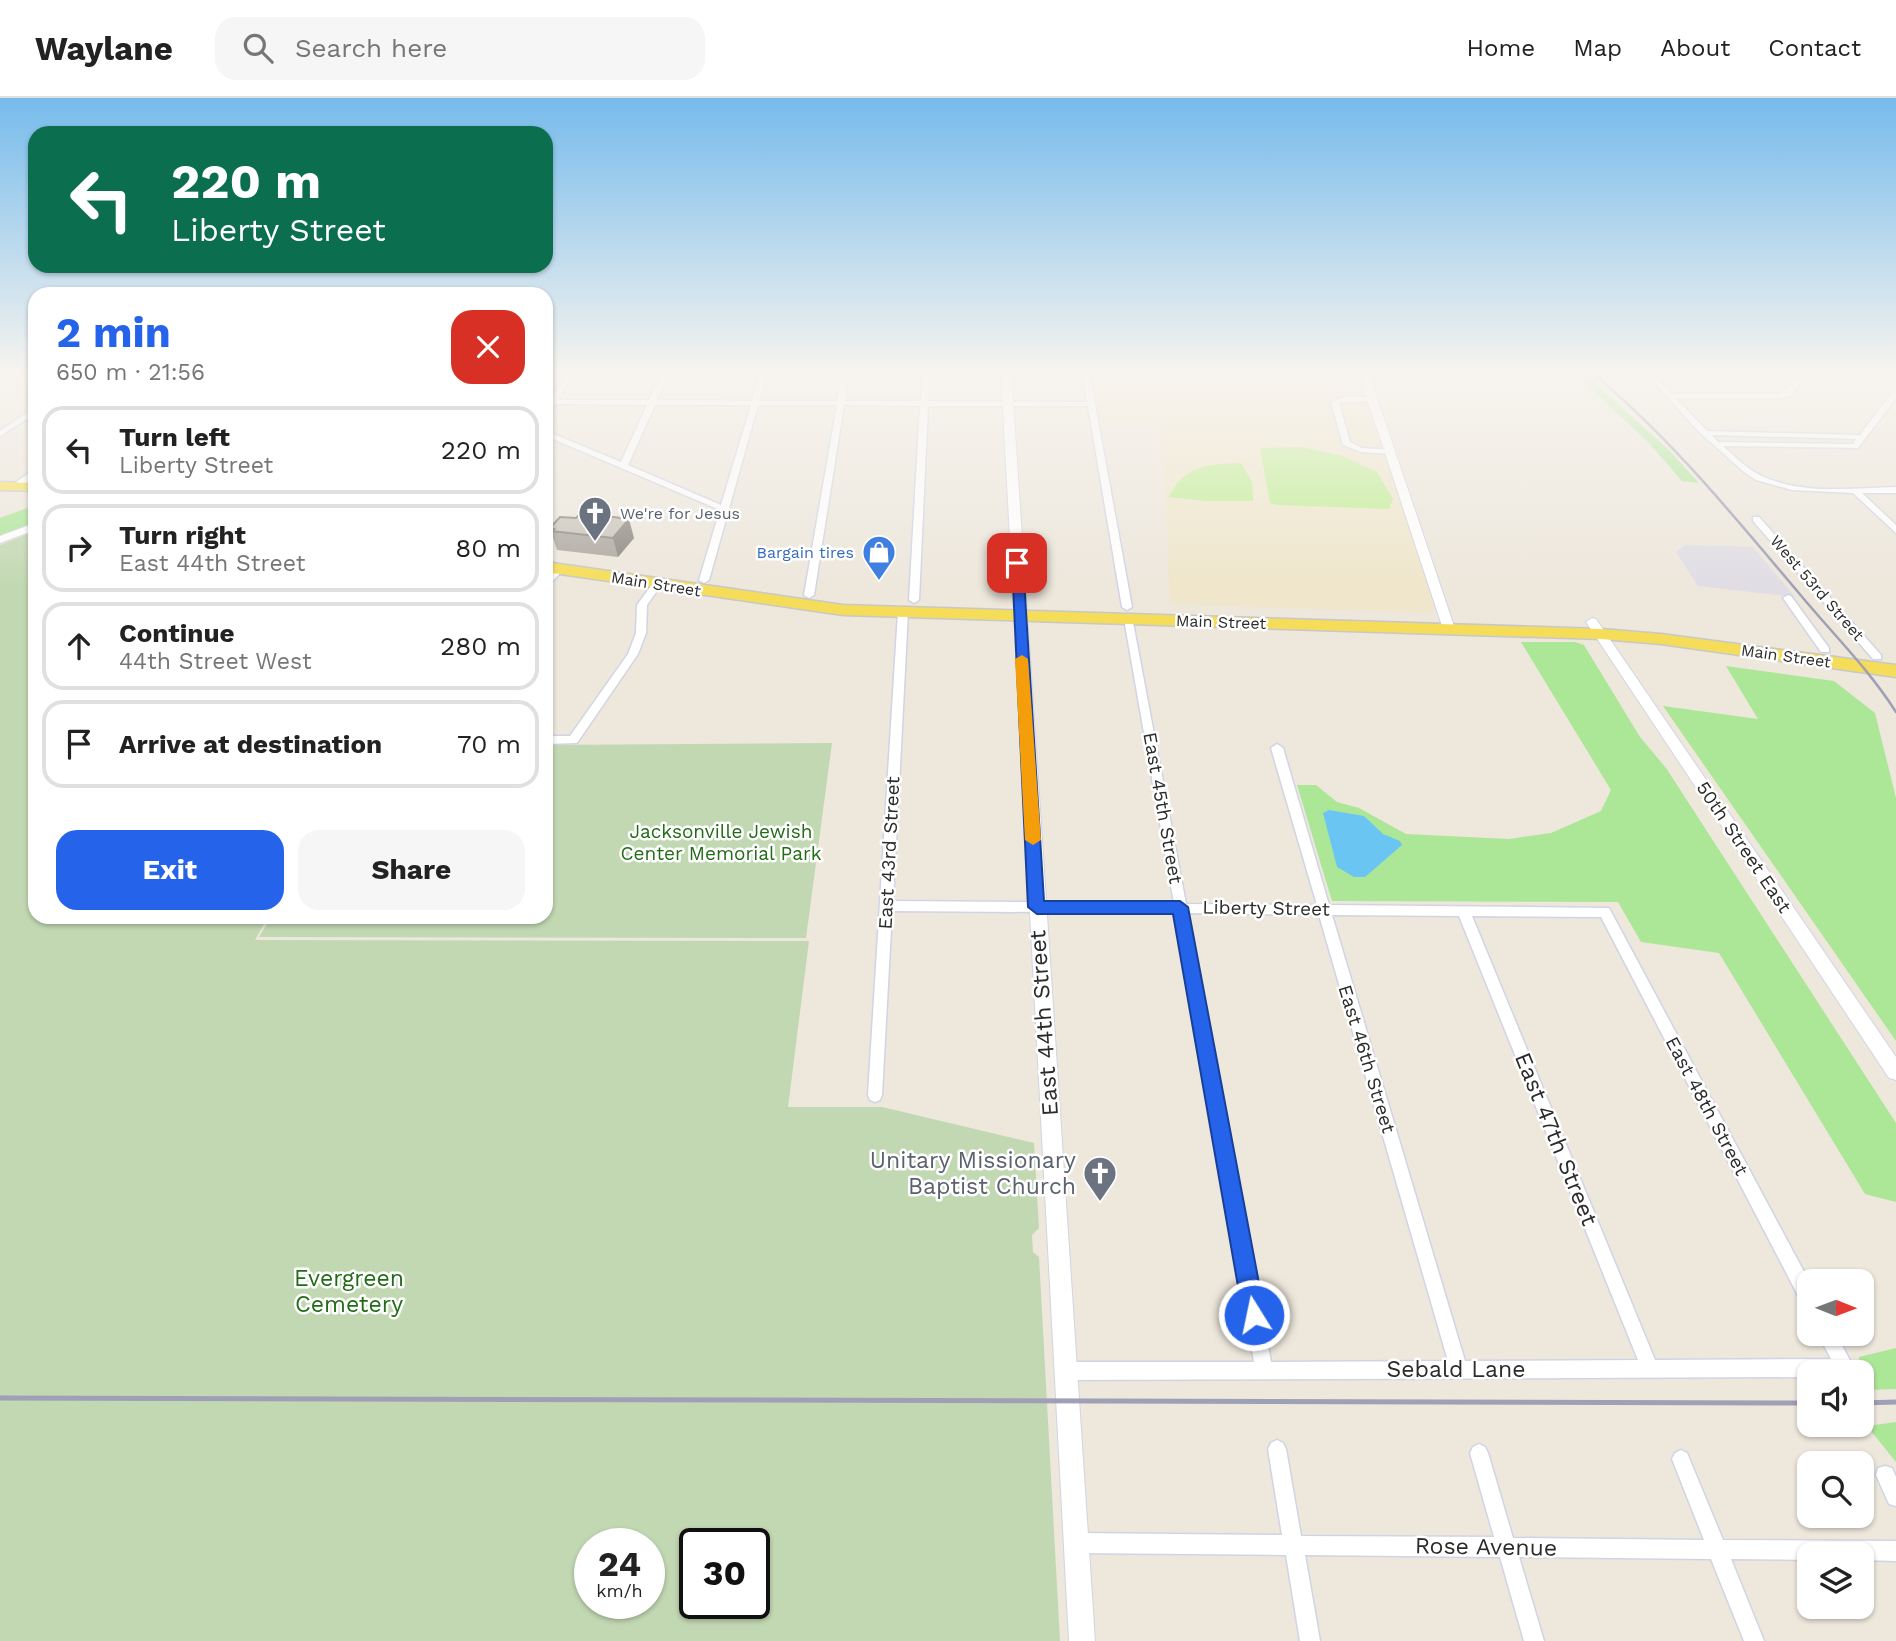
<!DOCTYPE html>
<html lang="en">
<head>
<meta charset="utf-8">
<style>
  :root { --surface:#fff; --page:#f6f6f6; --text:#222; --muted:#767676; --line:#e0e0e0; --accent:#2563eb }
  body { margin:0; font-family:"Work Sans",sans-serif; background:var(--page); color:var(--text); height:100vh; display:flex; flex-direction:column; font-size:26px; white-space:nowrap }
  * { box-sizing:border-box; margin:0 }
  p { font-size:23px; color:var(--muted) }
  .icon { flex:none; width:38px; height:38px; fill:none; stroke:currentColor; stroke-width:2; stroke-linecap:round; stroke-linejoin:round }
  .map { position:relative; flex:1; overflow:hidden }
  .drawer { position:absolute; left:28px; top:189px; width:525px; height:637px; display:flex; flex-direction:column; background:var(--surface); border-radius:21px; box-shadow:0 2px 5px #0004 }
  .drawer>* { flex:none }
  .guide { position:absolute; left:28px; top:28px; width:525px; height:147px; border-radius:21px; box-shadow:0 2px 5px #0004; background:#0b6e4f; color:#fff; overflow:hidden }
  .needle { width:46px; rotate:91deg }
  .fabs { position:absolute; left:1797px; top:1171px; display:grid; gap:14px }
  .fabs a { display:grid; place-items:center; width:77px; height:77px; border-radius:14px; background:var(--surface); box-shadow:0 2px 5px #0004; font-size:35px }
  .speed { position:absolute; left:574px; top:1430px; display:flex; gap:14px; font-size:35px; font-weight:700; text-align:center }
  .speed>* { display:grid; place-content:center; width:91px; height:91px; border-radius:50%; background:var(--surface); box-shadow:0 2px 5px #0004; line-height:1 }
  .speed small { font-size:18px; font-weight:400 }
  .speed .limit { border:4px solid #111; border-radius:10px; background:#fff; color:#111 }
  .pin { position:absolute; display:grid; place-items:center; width:60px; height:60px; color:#fff; margin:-30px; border-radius:14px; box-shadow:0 4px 10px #0006 }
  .me { position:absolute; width:77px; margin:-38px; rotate:350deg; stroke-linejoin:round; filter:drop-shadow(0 0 5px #0008) }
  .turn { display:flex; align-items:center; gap:24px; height:147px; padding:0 28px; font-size:32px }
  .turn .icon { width:91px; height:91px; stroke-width:2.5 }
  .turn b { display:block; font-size:49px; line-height:60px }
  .round { display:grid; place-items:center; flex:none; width:74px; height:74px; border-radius:21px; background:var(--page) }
  .head { display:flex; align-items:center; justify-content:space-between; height:119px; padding:0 28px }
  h1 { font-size:42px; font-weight:700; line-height:52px; color:var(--accent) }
  .action { display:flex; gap:14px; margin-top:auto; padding:14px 28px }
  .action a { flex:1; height:80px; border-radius:21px; background:var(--accent); color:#fff; font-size:28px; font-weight:700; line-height:80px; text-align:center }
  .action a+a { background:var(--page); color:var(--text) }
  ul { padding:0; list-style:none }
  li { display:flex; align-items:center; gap:21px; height:88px; margin:0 14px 10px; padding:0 14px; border:4px solid var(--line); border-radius:21px }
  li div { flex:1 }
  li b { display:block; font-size:26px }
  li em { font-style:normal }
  header { display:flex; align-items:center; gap:42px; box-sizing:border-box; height:98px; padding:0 35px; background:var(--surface); border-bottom:2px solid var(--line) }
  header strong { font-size:33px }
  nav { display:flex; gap:38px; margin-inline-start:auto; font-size:24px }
  .search { width:490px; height:63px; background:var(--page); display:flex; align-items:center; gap:18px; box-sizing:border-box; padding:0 24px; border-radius:21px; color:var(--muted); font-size:26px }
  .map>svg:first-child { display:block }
  .industrial { fill:#e0dde5 }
  .education { fill:#efe6cb }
  .green { fill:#ace697 }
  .cemetery { fill:#c2d8b3; fill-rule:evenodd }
  .pitch { fill:#c0ee92 }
  .water { fill:#6bc5f3 }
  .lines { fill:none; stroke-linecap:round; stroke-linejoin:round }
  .minor-casing { stroke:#d1d4e4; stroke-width:3 }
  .tertiary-casing { stroke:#d1d4e4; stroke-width:2 }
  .primary-casing { stroke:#c8c8c8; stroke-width:3 }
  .minor { fill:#fff; fill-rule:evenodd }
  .tertiary { fill:#fff; fill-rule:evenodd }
  .primary { fill:#f6dd59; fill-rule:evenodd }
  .rail-far1 { stroke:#9fa0b6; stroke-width:2.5 }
  .rail { stroke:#9fa0b6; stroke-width:5 }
  .wall { fill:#ada9a1 }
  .shaded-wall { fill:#8d8a83 }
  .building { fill:#c9c5bb; stroke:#8d8a83; stroke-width:2 }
  .route { fill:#2563eb; stroke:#184099; stroke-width:2 }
  .slow { fill:#f59e0b }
  .labels { text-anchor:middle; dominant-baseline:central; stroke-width:5; stroke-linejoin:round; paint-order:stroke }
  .far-worship-label { font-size:16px; fill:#5b616d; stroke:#fff; text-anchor:start }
  .far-shop-label { font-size:16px; fill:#366cbe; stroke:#fff; text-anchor:end }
  .far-street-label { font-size:16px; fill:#2b2b2b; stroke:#fff }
  .street-label { font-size:19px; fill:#2b2b2b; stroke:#fff }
  .park-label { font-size:19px; fill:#226b17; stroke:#fff }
  .near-street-label { font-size:23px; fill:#2b2b2b; stroke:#fff }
  .near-worship-label { font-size:23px; fill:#5b616d; stroke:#fff; text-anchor:end }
  .near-park-label { font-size:23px; fill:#226b17; stroke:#fff }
</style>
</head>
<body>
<header>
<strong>Waylane</strong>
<div class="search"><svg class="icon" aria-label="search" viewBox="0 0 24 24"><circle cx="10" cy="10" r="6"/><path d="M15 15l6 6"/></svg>Search here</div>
<nav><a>Home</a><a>Map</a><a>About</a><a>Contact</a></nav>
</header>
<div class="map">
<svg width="1896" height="1543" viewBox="0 0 1896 1543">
  <rect width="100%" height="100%" fill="#ede7dc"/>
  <path class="industrial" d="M1685,447L1753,449L1795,499L1698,488L1676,454Z"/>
  <path class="education" d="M1208,273H1359L1436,508L1434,512L1430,515L1170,506L1164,366L1154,322L1098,321L1089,276L1209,277Z"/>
  <path class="green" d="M1586,277L1670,353L1699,385L1682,383L1649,345L1582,283H1528L1517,278Z
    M35,407V426L0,440V420Z
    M1521,544H1575L1584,547L1640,639L1666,670L1896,1025V1104L1865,1096L1719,855L1641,844L1618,804L1332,803L1297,687H1316L1337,704L1359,710L1406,736L1509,741L1551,735L1601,713L1611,692Z
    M1726,568L1834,583L1875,615L1896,700V943L1663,608L1758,621Z
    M1896,1250V1291L1868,1292L1862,1282V1274H1860L1859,1259Z
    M1896,1324V1364L1867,1328Z"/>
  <path class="cemetery" d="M35,433V819H268L255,842L809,843L788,1009H882L1034,1045L1039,1130L1032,1137L1033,1154L1039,1159L1060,1543H0V447ZM590,1446H649V1505H590ZM695,1446H754V1505H695Z
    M832,645L806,840L259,839L271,819H546V647Z"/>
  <path class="pitch" d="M1302,349L1342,358L1377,374L1393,401L1389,411L1277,407L1270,405L1260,350Z
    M1241,365L1252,384L1253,403H1206L1169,399C1184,367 1208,366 1241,365Z"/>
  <path class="water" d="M1329,712L1364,718L1383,736L1400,743L1402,747L1365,779H1354L1337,769L1323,715Z"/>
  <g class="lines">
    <defs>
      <path id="minor" d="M2,273H10L0,280V275Z
        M28,273H35V275H28Z
        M567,273H575L558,302H649L662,273H670L657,302L752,303L760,273H768L759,303H837L842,273H850L845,303H921L922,273H930L928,303L1087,304L1081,273H1089L1132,509L1127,512L1122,509L1088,308H928L919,502L914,505L909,502L920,308L844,307L814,497L809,500L804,497L837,307H758L709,482L704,485L699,482L720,412L546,338V333L621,364L647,307L555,306L549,318H546L548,306H546V302H551ZM655,307H751L721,407L628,367Z
        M1208,273H1215L1217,276L1210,278Z
        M1503,273H1510L1515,279L1508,281Z
        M1644,273H1651L1672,296H1781L1803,273H1810L1790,298L1782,300H1676L1707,333L1860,337L1893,293H1896V300L1858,350L1723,348C1735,359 1747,371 1762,378C1802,397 1853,390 1896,389V395H1862L1896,427V435L1853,395L1792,392L1756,382L1744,374L1698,333ZM1712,337L1856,341L1853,346L1718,344Z
        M1345,299H1371L1375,301C1365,306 1351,302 1339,305L1350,344L1362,350L1393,352V356L1361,354L1343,347L1331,304Z
        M32,311H35V316L0,338V333Z
        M32,373H35V379L18,391H12V387Z
        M1753,419H1759L1881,557V561H1873L1753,423Z
        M559,468L564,471L549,487L546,488V480Z
        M657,483L662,486L647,507L646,535L638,556L577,645L546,646V638H570L628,556L636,535L637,507L654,484Z
        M1788,497L1791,498L1829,550V554H1821L1783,500Z
        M903,511L908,514L893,803L1174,805L1124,521L1126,519H1132L1186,806L1317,807L1271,650L1277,646L1283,650L1329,807L1609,810L1810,1185V1211L1804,1209L1601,819L1472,818L1655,1262L1831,1261L1818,1236H1836L1854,1270L1852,1274H1810V1279L1066,1282L1060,1279L1057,1273L1060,1267L1066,1264H1254L1176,815L892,813L882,997L880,1002L875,1004L870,1002L868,997L898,514ZM1188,815L1319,817L1448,1263L1271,1264ZM1332,817L1459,818L1638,1262L1465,1263Z
        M1277,1342L1283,1345L1286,1351L1301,1438L1494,1439L1470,1355L1473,1349L1479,1346L1485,1349L1488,1355L1513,1440L1704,1442L1672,1361L1675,1355L1681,1352L1687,1355L1723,1442L1896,1443V1463L1862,1462V1456H1810V1462L1731,1461L1764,1543H1744L1711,1461L1519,1459L1544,1543H1524L1500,1459L1305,1457L1320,1543H1300L1286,1457L1076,1455L1069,1452L1066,1445L1069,1438L1076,1435L1282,1437L1268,1351L1271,1345Z
        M1885,1368L1892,1370L1896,1379V1408L1889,1406L1876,1377L1878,1370Z"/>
      <path id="tertiary" d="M1001,273H1011L1095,1543H1069Z
        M1358,273H1368L1455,531L1453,534L1449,535L1443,531Z
        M35,425V432L0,445V438Z
        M1592,520L1596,521L1896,959V982L1889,980L1586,524Z"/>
      <path id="primary" d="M0,384L35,385V393L0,392Z
        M546,464L843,507L1601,531L1661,536L1896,567V579L1661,546L1601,541L843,517L546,474Z"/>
    </defs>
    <use href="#minor" class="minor-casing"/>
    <use href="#tertiary" class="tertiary-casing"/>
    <use href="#primary" class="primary-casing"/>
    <use href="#minor" class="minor"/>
    <use href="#tertiary" class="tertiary"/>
    <use href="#primary" class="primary"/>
    <path class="rail-far1" d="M1590,273C1669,338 1732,416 1798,494C1831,534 1868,570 1896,614"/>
    <path class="rail" d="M0,1300L1810,1305
      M1862,1305L1896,1304"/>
  </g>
  <path class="wall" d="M550,430L634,440L618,459L557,452Z"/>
  <path class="shaded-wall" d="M629,421L634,440L618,459L613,440Z"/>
  <path class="building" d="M581,415L629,421L613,440L551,433L554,431L550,430L560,419L576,420Z"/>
  <linearGradient id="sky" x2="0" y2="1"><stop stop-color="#76bbec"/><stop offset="0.56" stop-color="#f7f4ef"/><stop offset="1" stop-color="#f7f4ef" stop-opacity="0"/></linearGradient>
  <rect width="1896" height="489" fill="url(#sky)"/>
  <path class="route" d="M1017,462L1023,465L1044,803H1180L1188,809L1265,1217L1262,1225L1254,1228L1247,1225L1243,1217L1173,816H1037L1028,809L1012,465Z"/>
  <path class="slow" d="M1022,557L1028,561L1041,742L1033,747L1025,742L1015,561Z"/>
  <defs>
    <symbol id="church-pin" viewBox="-11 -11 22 30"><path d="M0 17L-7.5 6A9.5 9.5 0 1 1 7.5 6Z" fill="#6b7280" stroke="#fff"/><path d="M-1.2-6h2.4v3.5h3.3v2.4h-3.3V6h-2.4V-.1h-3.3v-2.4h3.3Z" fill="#fff"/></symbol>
    <symbol id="shop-pin" viewBox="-11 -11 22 30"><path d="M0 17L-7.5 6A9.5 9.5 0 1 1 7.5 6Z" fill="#3f7fe0" stroke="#fff"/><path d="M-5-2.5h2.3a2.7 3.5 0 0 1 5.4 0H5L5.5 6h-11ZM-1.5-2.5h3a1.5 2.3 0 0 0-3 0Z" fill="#fff"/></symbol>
  </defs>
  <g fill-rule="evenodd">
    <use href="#church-pin" x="576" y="396" width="38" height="52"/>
    <use href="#shop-pin" x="860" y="435" width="38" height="52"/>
    <use href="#church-pin" x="1081" y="1056" width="38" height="52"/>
  </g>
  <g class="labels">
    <g class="far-worship-label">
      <text x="620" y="415">We're for Jesus</text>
    </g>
    <g class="far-shop-label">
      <text x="854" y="454">Bargain tires</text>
    </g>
    <g class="far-street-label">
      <text transform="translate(656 486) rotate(9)">Main Street</text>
      <text transform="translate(1817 490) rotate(49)">West 53rd Street</text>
      <text transform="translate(1221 524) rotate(2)">Main Street</text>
      <text transform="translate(1786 558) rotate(8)">Main Street</text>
    </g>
    <g class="street-label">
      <text transform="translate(1163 710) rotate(80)">East 45th Street</text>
      <text transform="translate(1744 749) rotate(56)">50th Street East</text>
      <text transform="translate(889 755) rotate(-87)">East 43rd Street</text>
      <text transform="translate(1266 810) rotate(1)">Liberty Street</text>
      <text transform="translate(1367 961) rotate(73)">East 46th Street</text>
      <text transform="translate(1707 1008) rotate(62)">East 48th Street</text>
    </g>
    <g class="park-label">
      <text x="721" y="733">Jacksonville Jewish<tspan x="721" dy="22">Center Memorial Park</tspan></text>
    </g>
    <g class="near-street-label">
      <text transform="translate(1044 925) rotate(-94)">East 44th Street</text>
      <text transform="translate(1556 1041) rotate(68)">East 47th Street</text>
      <text x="1456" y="1271">Sebald Lane</text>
      <text transform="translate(1486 1449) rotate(1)">Rose Avenue</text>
    </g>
    <g class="near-worship-label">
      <text x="1076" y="1062">Unitary Missionary<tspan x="1076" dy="26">Baptist Church</tspan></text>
    </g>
    <g class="near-park-label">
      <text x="349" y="1180">Evergreen<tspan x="349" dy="26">Cemetery</tspan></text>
    </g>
  </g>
</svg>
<div class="fabs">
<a><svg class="needle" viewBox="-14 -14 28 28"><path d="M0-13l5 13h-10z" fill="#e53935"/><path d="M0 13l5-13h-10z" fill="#767676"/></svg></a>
<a><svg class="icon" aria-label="sound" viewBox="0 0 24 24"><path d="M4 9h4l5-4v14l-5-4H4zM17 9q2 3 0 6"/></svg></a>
<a><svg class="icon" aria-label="search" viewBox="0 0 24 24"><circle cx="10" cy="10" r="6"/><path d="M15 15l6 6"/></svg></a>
<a><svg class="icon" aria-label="layers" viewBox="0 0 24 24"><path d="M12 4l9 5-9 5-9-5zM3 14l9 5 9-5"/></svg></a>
</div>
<div class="speed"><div>24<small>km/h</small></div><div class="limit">30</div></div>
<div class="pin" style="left:1017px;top:465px;background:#d93025"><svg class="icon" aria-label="arrive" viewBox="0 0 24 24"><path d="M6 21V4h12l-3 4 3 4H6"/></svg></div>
<svg class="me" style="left:1254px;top:1217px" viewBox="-20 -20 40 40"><circle r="17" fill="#2563eb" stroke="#fff" stroke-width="3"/><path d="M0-11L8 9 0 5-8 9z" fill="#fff"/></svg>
<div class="guide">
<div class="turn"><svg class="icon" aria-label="left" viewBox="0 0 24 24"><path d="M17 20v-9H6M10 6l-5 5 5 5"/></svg><div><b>220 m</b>Liberty Street</div></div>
</div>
<section class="drawer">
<div class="head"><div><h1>2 min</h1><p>650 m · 21:56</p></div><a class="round" style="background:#d93025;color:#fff"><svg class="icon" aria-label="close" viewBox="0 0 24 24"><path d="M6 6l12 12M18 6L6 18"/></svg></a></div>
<ul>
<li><svg class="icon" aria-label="left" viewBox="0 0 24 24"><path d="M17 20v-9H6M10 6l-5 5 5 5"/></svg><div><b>Turn left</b><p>Liberty Street</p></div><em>220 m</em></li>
<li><svg class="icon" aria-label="right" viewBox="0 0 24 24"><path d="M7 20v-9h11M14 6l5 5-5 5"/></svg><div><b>Turn right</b><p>East 44th Street</p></div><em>80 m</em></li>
<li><svg class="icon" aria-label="ahead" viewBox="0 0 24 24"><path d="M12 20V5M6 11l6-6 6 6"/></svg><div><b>Continue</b><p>44th Street West</p></div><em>280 m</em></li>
<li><svg class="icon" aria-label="arrive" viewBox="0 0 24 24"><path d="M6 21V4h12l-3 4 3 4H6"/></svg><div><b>Arrive at destination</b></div><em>70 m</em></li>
</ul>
<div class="action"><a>Exit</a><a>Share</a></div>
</section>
</div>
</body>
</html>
